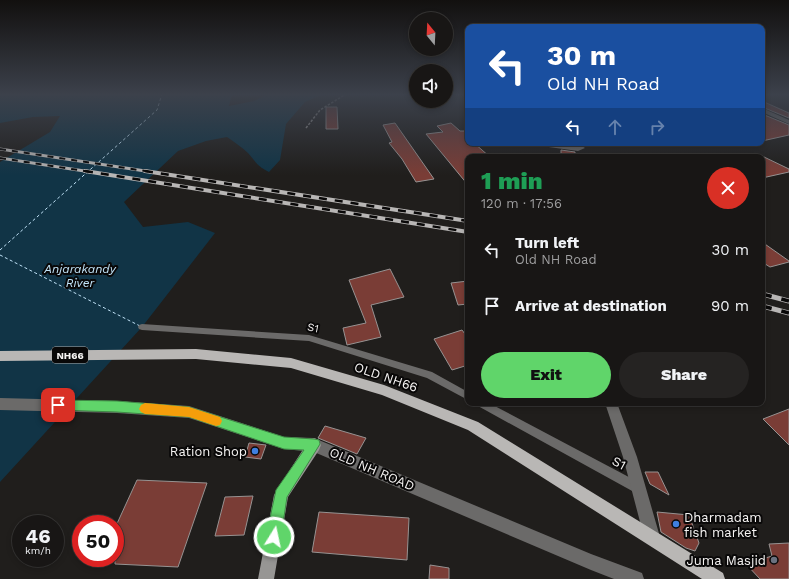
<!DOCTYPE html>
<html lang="en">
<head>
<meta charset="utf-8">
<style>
  :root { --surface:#181615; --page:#252322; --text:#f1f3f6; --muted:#9f9fa0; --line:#363534; --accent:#60d56a }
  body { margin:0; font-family:"Work Sans",sans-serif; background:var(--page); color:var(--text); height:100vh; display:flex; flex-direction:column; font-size:15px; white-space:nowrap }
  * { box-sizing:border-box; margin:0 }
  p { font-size:13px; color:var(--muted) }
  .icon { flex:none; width:22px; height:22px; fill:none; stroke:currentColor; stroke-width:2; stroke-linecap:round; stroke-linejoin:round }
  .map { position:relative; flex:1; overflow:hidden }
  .drawer { position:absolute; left:465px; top:154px; width:300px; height:252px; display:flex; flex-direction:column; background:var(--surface); border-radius:8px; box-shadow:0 2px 6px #0003,0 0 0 1px var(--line) }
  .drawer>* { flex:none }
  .top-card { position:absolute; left:465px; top:24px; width:300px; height:122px; border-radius:8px; box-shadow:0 2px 6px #0003,0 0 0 1px var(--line); background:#1a4fa0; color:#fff; overflow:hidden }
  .needle { width:26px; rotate:342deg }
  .fabs { position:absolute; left:409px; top:12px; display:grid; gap:8px }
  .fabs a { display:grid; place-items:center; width:44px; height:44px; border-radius:50%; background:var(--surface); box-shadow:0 2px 6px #0003,0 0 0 1px var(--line); font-size:20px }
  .speed { position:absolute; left:12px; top:515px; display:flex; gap:8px; font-size:20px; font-weight:700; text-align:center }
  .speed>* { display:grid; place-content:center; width:52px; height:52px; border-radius:50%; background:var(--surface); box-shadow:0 2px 6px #0003,0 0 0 1px var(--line); line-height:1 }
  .speed small { font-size:10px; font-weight:400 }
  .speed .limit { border:6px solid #d22; background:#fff; color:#111 }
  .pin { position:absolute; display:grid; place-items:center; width:34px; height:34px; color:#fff; margin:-17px; border-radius:8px; box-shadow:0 2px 6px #0006 }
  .me { position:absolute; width:44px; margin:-22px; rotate:10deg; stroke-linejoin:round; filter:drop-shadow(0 0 3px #0008) }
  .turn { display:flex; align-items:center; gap:14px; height:84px; padding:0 16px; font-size:18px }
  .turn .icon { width:52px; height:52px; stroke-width:2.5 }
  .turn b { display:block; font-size:28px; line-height:34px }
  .lanes { display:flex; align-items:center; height:38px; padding:0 16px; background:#0003; justify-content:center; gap:20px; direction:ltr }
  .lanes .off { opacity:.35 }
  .round { display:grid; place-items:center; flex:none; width:42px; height:42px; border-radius:21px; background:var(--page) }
  .summary { display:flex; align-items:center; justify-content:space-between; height:68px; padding:0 16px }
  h1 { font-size:24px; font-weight:800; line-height:30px; color:#1e9e55 }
  .button { display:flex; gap:8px; margin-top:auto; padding:8px 16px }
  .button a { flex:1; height:46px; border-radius:24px; background:var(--accent); color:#111; font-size:16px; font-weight:800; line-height:46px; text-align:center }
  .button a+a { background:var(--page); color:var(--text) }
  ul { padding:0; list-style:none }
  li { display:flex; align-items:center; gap:12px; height:56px; padding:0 16px }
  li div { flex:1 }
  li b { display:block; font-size:15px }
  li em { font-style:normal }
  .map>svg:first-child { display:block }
  .water { fill:#113446 }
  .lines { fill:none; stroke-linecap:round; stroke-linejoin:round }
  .ferry { stroke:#c1e3f8; stroke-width:1; stroke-dasharray:3 2.5; stroke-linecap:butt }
  .building { fill:#7a3d36; stroke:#979392 }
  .path { stroke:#969492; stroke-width:1.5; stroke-dasharray:2.5 1.5; stroke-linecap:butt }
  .service { fill:#6b6a69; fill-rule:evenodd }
  .minor { fill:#6b6a69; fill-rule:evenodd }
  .tertiary { fill:#6b6a69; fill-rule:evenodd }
  .secondary { fill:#979694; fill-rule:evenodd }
  .primary { fill:#b9b7b5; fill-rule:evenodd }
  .rail-far2-casing { stroke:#b8b6b5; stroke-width:3 }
  .rail-far1-casing { stroke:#b8b6b5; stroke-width:4 }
  .rail-casing { stroke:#b8b6b5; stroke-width:5 }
  .rail-far2 { stroke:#090808; stroke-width:2; stroke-dasharray:6; stroke-linecap:butt }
  .rail-far1 { stroke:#090808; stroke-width:2.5; stroke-dasharray:8; stroke-linecap:butt }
  .rail { stroke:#090808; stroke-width:3.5; stroke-dasharray:10; stroke-linecap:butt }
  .route { fill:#60d56a; stroke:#3e8a45 }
  .slow { fill:#f59e0b }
  .shop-dot { fill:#3f7fe0; stroke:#090808; stroke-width:1.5 }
  .worship-dot { fill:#6b7280; stroke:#090808; stroke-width:1.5 }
  .labels { text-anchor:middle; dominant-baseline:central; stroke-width:4; stroke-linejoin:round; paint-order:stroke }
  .shield { fill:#090808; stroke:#afadac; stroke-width:1 }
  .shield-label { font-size:10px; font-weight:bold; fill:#f6f4f3 }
  .street-label { font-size:11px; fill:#f6f4f3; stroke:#090808 }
  .water-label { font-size:12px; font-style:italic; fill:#c1e3f8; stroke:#090808 }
  .near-street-label { font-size:13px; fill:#f6f4f3; stroke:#090808 }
  .near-poi-label { font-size:13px; fill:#f6f4f3; stroke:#090808; text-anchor:end }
</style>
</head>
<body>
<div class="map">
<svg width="789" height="579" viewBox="0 0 789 579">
  <rect width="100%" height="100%" fill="#201e1c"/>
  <path class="water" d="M0,94H232L229,106L254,101L268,94H323L305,102L286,124L280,160L269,172C257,166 256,162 248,153C242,147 234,142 227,137L206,141L178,151L124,202L143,227L188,222L215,233L142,327L0,482V162L50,132L60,116L33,117L0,123Z"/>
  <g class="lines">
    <path class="ferry" d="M0,250L157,110L162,94
      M0,255L140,326"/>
  </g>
  <path class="building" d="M762,101L789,113V118L762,107Z
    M326,107H337L338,129H326Z
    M762,114L789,125V135L762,141Z
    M395,123L434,179L416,182L402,159L389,143L392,142L383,125Z
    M451,123L460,131H468V143H474L490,157L468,156V185L426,134L443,132L437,126Z
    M561,150L575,152V157H561Z
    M762,156L789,169V172L762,178Z
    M762,242L789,261V262L770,267L762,262Z
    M390,269L404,297L371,305L381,337L347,345L343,328L366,323L349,280Z
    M468,281V304L458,305L451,283Z
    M462,330L468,338V365L452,370L434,339Z
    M789,409V445L763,419Z
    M325,426L366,438L357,454L318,438Z
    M249,443L266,445L261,459L245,457Z
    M645,472H658L669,495L650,484Z
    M137,480L207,483L178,567L115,564V528Z
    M253,496L244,535L215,536L225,497Z
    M319,512L409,518L407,560L312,552Z
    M657,512L689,515L699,543L695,551L686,548L661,532Z
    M789,543V579H760L746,564L772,556L769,544Z
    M430,565L449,568V579H429Z"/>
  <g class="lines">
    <path class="path" d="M306,128L320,110L346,94"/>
    <path class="service" d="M142,324L309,335L432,372L468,392V400L427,378L309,341L142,330L139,329L138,327L139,325Z
      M477,403H489L642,484L643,488L642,492L638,493L634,492L478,406Z"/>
    <path class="minor" d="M762,108L789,120V124L762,112Z
      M531,143H549L578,147L582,146L585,148L578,151L534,145Z
      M605,403H617L637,457L660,537L657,542L652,545L647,542L644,537L623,457Z"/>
    <path class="tertiary" d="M0,398L117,401L189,406L284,437L314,438L591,554L642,573L644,579H614L591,570L314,452L284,449L189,418L117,413L0,410Z"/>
    <path class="secondary" d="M314,438L319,440L321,445L319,450L288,497L274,579H258L274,495L309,440Z"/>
    <path class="primary" d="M196,349L291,358L384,385L478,422L723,573L725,579H702L468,430L382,395L291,368L196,359L0,361V351Z"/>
    <defs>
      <path id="rail-far2" d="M0,149L152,172
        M0,158L91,172"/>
      <path id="rail-far1" d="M85,171L468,232
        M145,171L468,221"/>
      <path id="rail" d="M762,294L789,301
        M762,306L789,313"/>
    </defs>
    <use href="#rail-far2" class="rail-far2-casing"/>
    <use href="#rail-far1" class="rail-far1-casing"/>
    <use href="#rail" class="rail-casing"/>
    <use href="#rail-far2" class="rail-far2"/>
    <use href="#rail-far1" class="rail-far1"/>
    <use href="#rail" class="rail"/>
  </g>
  <linearGradient id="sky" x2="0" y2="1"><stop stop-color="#12100f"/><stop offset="0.54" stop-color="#3c414b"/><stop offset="1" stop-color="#3c414b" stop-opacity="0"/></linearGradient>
  <rect width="789" height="175" fill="url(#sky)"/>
  <path class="route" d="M58,400L117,401L189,407L284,437L314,439L319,440L320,444L287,497L281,537L278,542L274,544L269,542L266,537L276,490L304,450L284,449L189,417L117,412L58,410L54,409L53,405L54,402Z"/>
  <path class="slow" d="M145,403L189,407L220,417L222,421L220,425L216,426L189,417L145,414L141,412L139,409L141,405Z"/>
  <g class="shop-dot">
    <circle cx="255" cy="451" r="4"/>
    <circle cx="676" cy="524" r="4"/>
  </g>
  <circle class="worship-dot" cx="774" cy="560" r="4"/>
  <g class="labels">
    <rect class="shield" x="52" y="347" width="36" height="16" rx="3"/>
    <g class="shield-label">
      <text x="70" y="355">NH66</text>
    </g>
    <g class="street-label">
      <text transform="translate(313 328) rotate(11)">S1</text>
    </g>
    <g class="water-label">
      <text x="80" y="269">Anjarakandy<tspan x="80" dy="14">River</tspan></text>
    </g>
    <g class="near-street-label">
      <text transform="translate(386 377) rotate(19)">OLD NH66</text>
      <text transform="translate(619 463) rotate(28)">S1</text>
      <text transform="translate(372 469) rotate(23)">OLD NH ROAD</text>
    </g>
    <g class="near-poi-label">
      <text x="247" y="451">Ration Shop</text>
      <text x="684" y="517" text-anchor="start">Dharmadam<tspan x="684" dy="15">fish market</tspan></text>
      <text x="766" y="560">Juma Masjid</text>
    </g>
  </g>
</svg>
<div class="fabs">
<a><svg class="needle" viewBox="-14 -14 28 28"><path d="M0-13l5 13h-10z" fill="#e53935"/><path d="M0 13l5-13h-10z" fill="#9f9fa0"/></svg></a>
<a><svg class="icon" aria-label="sound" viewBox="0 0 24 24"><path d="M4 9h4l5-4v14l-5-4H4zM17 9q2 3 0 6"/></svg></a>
</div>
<div class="speed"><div>46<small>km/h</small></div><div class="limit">50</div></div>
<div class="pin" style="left:58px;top:405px;background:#d93025"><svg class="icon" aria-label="arrive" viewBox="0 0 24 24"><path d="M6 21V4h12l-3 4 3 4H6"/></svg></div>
<svg class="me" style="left:274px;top:537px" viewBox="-20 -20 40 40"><circle r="17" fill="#60d56a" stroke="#fff" stroke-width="3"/><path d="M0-11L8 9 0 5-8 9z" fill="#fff"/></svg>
<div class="top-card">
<div class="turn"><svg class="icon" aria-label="left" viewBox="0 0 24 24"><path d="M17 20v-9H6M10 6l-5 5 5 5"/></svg><div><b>30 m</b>Old NH Road</div></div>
<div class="lanes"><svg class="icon" aria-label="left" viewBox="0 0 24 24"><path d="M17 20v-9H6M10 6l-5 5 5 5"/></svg><svg class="icon off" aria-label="ahead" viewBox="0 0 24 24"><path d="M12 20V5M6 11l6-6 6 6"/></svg><svg class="icon off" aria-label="right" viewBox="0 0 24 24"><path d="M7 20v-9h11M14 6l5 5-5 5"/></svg></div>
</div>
<section class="drawer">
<div class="summary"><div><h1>1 min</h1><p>120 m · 17:56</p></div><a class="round" style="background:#d93025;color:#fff"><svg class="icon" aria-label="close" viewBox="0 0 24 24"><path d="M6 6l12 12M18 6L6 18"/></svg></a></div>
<ul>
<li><svg class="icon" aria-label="left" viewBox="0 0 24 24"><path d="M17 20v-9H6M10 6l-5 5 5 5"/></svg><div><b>Turn left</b><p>Old NH Road</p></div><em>30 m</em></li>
<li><svg class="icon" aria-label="arrive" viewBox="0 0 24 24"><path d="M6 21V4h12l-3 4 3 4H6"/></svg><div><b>Arrive at destination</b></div><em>90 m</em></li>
</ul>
<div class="button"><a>Exit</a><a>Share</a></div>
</section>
</div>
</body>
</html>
